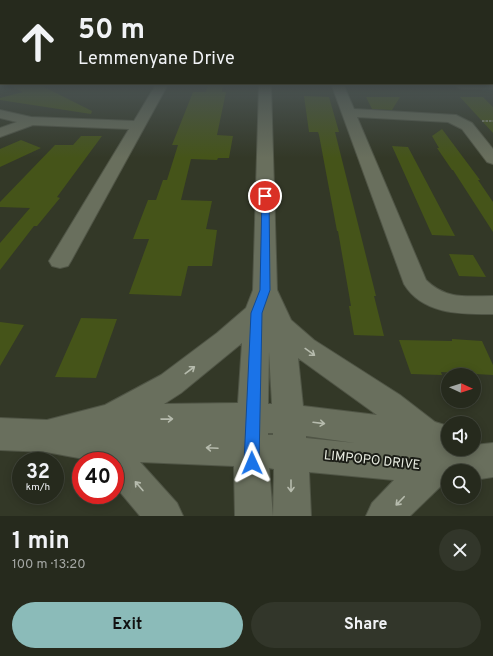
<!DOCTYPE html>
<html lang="en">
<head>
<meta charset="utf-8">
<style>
  :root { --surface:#262a1d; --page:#32362a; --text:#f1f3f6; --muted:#a4a7a4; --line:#42463b; --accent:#8bbbb9 }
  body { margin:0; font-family:Overpass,sans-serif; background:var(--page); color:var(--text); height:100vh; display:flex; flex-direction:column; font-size:15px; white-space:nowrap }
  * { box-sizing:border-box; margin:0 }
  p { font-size:13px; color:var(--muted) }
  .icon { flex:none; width:22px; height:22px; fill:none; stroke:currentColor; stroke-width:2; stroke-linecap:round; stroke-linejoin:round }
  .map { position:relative; height:516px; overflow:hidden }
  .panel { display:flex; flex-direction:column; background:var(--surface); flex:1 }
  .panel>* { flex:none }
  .hud { position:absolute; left:0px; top:0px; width:493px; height:84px; box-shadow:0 2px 10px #0003,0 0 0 1px var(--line); background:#262a1d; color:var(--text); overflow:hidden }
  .needle { width:26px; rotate:93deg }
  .fabs { position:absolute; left:441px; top:368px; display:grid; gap:8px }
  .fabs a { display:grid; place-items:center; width:40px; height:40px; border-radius:50%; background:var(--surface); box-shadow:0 2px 10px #0003,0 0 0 1px var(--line); font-size:20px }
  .speed { position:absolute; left:12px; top:452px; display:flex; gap:8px; font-size:20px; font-weight:700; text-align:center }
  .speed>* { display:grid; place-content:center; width:52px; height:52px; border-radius:50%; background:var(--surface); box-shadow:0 2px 10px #0003,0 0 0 1px var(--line); line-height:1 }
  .speed small { font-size:10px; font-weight:400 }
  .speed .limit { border:6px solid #d22; background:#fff; color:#111 }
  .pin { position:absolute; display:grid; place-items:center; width:34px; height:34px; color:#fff; margin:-17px; border:2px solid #fff; border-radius:50%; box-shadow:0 1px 4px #0007 }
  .me { position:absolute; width:44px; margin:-22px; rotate:359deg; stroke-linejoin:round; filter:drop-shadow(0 0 3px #0008) }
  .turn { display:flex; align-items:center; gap:14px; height:84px; padding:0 12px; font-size:18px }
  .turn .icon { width:52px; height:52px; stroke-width:2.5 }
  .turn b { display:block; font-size:28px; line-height:34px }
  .round { display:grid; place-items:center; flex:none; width:42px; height:42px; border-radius:21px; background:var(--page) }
  .head { display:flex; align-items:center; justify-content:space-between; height:68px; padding:0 12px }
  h1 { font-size:24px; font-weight:700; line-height:30px }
  .cta { display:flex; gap:8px; margin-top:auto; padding:8px 12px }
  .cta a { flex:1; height:46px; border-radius:24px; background:var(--accent); color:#111; font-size:16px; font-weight:700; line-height:46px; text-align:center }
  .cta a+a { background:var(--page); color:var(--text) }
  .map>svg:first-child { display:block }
  .building { fill:#455419 }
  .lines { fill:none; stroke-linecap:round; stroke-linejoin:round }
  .minor-casing { stroke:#505546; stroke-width:2 }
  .path { stroke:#989c8e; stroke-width:1.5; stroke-dasharray:2.5 1; stroke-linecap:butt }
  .minor { fill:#696f5d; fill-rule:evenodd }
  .oneway { stroke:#b6bbad }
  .route { fill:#1a73e8; stroke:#114b97 }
  .labels { text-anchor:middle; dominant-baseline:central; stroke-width:4; stroke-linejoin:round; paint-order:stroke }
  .near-street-label { font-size:13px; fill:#eaeee3; stroke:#1c1e17 }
</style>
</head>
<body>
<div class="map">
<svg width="493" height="516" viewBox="0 0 493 516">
  <rect width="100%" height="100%" fill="#333827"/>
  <path class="building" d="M11,86H42L92,111L91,114L0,100V98L23,92Z
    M208,86H223L222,92H226L217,135L233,136L229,158H218L217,160L191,159L181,200L212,201L206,229L217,230L212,266H188L181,296L129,294L149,239H133L148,200H156L163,180H167L178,145H172L193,92H206Z
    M304,96L329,97L339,132H335L376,296H374L384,336L354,335L349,306H351L338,231H337L319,135L318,132H309Z
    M366,97H400L392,110L372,109Z
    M460,97H483L493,107V133Z
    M442,129L480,180H478L493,202V232L453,170H452L437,148H439L432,136Z
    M81,136H102L57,197L60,198L37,226H34L0,270V243L30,208L0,207V202L55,145H73Z
    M21,140L41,148L0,167V149Z
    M392,146L408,147L455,236L432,235Z
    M449,254L473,255L486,277L459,276Z
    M81,318L117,319L96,378L55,377Z
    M0,322L24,325L0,366Z
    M452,339L482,341L493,365V375L441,372L442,375L411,374L399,340L452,341Z"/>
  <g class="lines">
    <defs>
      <path id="minor" d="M155,86H167L71,261L68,266L60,268L52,266L49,261L129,129L33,125L0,137V128L17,122L0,118V110L31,117L134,121Z
        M259,86H271L277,290L291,320L314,340L400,395L435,422L448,426V449H474V445L493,443V477L474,480V471H448V483H444L410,516H366L372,503L394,480L309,472L311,516H273L274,469L269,468L273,516H235L234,466L140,462L177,503L183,516H140L115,486V461H95L46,452L0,450V418L47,420L105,405L161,375L217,333L246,308L253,290ZM242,343L238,403L164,404L181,393ZM269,352L272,404H268ZM298,358L377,415L303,406ZM268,433H273V435H268ZM306,436L355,443L306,438Z
        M332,86H344L354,109L456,115L472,123L493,149V164L487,162L462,129L448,122L357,117L426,280C446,300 467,296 493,296V314C461,314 423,315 404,284Z
        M457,86H493V89H463L459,88Z"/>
    </defs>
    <use href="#minor" class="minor-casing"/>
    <path class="path" d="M482,121H493"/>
    <use href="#minor" class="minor"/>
  </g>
  <defs><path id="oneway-shaft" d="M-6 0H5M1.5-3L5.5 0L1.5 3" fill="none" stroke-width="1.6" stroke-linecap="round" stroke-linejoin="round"/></defs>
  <g class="oneway">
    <use href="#oneway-shaft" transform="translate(310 352) rotate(36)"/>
    <use href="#oneway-shaft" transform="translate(190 370) rotate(-37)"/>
    <use href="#oneway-shaft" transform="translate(167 419) rotate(-1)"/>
    <use href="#oneway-shaft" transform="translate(319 423) rotate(7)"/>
    <use href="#oneway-shaft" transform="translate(212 448) rotate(-177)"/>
    <use href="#oneway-shaft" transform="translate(139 486) rotate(-131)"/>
    <use href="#oneway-shaft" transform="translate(291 486) rotate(90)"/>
    <use href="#oneway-shaft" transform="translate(400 501) rotate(134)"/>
  </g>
  <linearGradient id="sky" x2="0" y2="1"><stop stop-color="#1c1f15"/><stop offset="0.54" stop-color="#4a5352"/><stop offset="1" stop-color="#4a5352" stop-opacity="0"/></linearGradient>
  <rect width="493" height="158" fill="url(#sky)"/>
  <path class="route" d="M262,194H265L269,196L270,290L262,313L259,463L257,468L252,470L247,468L244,463L251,313L260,290Z"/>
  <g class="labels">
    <g class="near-street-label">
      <text transform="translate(372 461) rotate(6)">LIMPOPO DRIVE</text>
    </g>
  </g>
</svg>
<div class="fabs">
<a><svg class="needle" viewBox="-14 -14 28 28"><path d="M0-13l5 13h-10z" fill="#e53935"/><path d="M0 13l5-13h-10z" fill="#a4a7a4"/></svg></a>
<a><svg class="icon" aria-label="sound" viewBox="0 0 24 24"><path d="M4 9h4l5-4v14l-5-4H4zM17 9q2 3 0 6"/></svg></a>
<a><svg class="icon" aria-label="search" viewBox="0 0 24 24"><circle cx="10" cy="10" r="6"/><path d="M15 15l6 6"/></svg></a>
</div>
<div class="speed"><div>32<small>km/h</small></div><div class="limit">40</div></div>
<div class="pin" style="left:265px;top:196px;background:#d93025"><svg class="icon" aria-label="arrive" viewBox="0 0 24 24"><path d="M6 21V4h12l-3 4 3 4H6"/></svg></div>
<svg class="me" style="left:252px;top:463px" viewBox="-20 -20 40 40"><path d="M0-17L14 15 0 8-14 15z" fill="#1a73e8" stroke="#fff" stroke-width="4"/></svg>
<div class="hud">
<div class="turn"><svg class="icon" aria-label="ahead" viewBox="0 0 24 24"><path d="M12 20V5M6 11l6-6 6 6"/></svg><div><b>50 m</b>Lemmenyane Drive</div></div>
</div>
</div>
<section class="panel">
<div class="head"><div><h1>1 min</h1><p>100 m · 13:20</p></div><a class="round"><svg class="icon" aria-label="close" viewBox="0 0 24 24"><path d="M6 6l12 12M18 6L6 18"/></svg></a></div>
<div class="cta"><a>Exit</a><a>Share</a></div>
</section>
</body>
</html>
